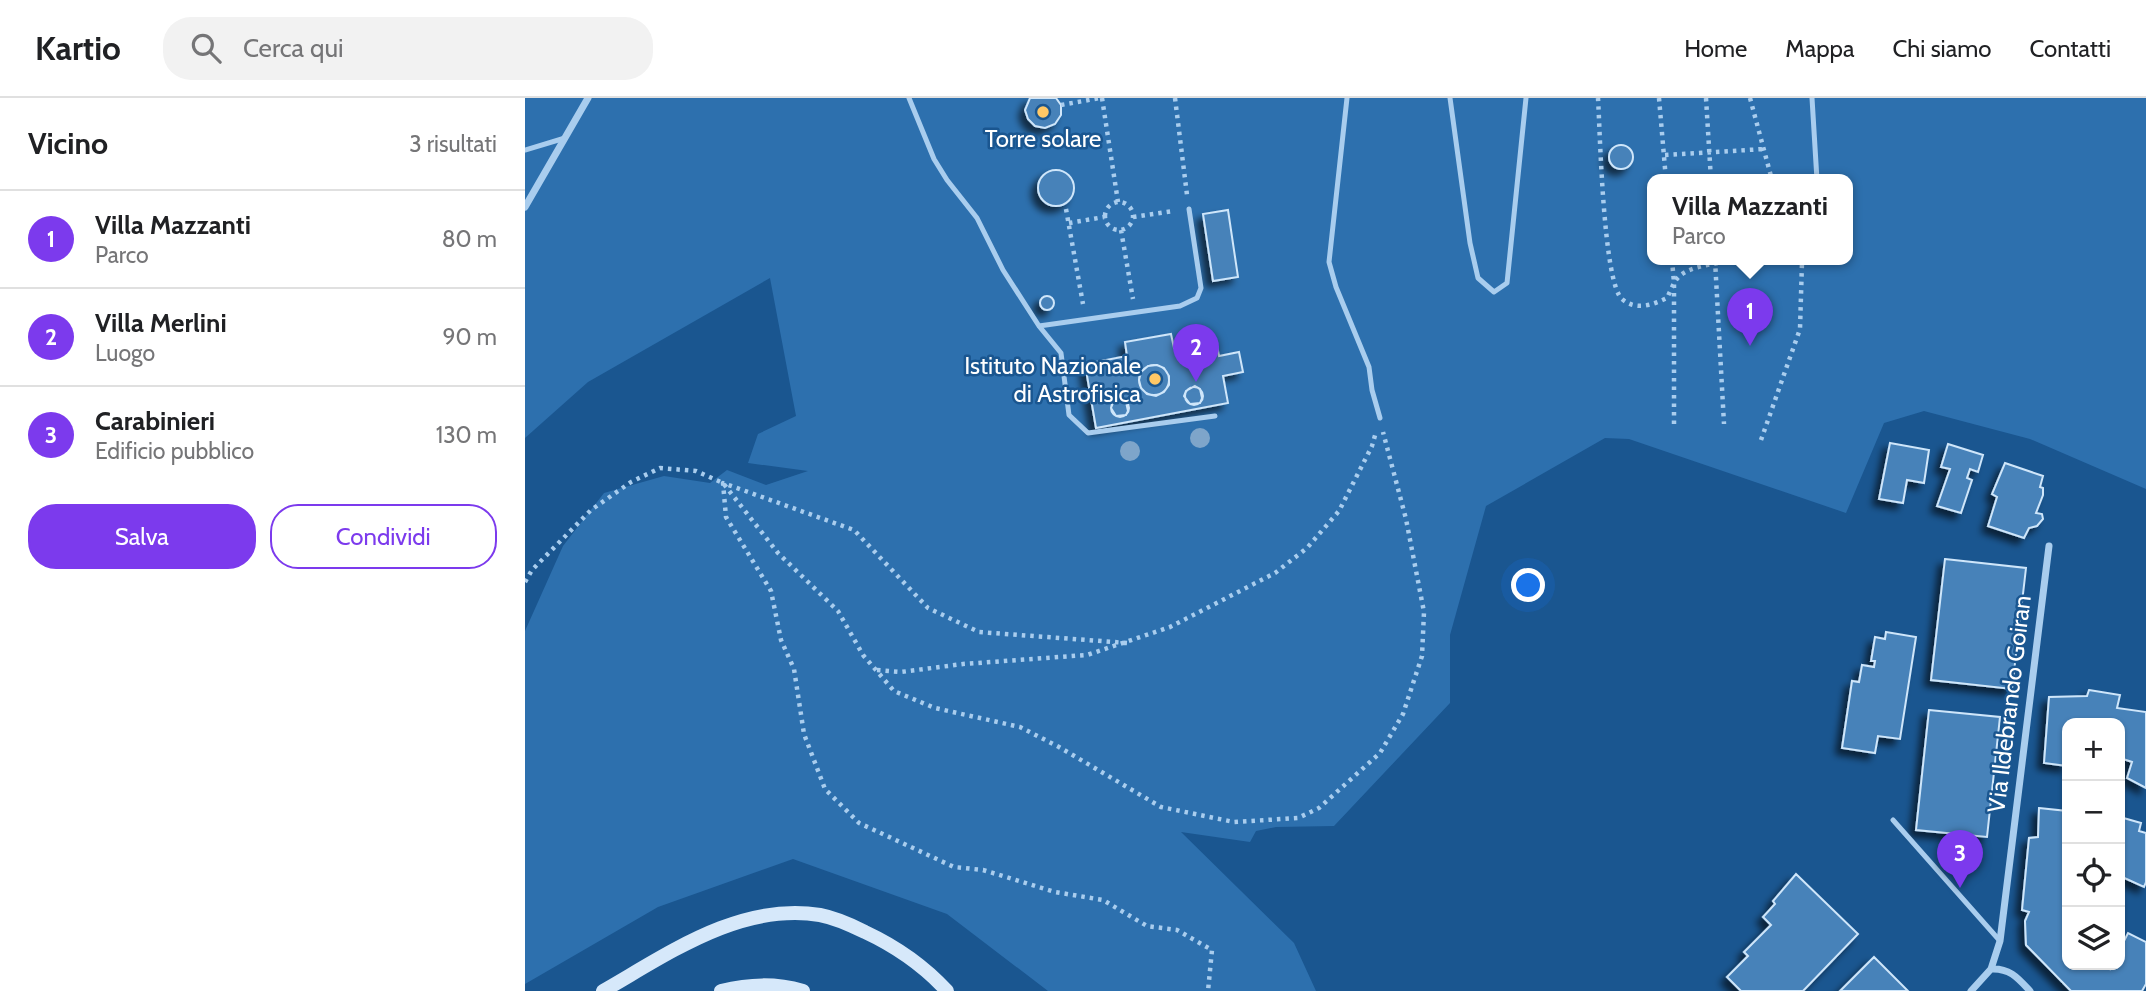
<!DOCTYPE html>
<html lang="it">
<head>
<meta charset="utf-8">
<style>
  body { margin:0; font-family:Cabin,sans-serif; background:#f2f2f2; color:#202124 }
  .controls { position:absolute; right:21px; bottom:21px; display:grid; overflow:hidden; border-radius:14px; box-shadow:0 2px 5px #0004 }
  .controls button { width:63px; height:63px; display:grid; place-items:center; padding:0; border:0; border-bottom:2px solid #e0e0e0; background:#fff; color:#202124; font:35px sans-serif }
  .you { position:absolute; left:1004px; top:488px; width:24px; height:24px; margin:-18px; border:5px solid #fff; border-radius:50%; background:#1a73e8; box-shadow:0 0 0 10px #1a73e833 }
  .badge { display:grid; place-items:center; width:46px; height:46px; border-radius:50%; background:#7c3aed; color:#fff; font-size:23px; font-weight:700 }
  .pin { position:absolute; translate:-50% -58px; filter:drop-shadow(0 2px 4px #0008) }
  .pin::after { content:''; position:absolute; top:37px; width:24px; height:21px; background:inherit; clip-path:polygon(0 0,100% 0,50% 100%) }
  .popup { position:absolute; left:1122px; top:76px; width:206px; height:91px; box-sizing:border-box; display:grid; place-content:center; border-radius:14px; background:#fff; filter:drop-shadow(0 2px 5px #0005); font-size:23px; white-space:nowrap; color:#757577 }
  .popup b { font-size:26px; color:#202124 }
  .popup::after { content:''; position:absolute; left:50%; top:100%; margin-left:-14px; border:14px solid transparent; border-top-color:#fff }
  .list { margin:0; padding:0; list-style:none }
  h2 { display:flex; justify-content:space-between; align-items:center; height:91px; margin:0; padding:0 28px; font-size:30px }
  h2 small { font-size:23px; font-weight:400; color:#757577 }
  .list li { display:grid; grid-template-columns:46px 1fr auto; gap:21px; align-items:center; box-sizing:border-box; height:98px; padding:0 28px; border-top:2px solid #e0e0e0 }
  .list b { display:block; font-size:26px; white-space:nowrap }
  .list p { margin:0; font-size:23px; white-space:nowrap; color:#757577 }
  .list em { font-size:23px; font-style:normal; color:#757577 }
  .actions { display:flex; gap:14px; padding:21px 28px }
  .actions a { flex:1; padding:16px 0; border:2px solid #7c3aed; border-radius:28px; text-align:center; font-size:24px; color:#7c3aed }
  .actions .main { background:#7c3aed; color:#fff }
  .icon { flex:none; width:38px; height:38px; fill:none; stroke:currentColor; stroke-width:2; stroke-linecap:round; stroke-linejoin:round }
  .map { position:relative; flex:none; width:1621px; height:893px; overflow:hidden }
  header { display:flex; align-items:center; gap:42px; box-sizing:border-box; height:98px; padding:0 35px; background:#fff; border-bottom:2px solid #e0e0e0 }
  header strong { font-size:33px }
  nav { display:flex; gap:38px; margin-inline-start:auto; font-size:24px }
  .search { width:490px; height:63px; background:#f2f2f2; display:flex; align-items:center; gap:18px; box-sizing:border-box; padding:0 24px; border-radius:28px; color:#757577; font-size:26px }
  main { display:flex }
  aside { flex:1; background:#fff }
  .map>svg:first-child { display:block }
  .green { fill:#2d70ae; fill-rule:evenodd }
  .building { fill:#4782b9; stroke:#cfe6fa; stroke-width:2; fill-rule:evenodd; filter:url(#shadow) }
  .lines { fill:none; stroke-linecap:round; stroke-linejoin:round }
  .path { stroke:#a9cdee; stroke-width:4.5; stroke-dasharray:3.5 5; stroke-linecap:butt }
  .lane { stroke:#a9cdee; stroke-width:5 }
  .street { stroke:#a9cdee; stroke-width:7 }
  .secondary { stroke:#d6e8fa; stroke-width:14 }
  .tree { fill:#7ea5ca }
  .poi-dot { fill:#ffc866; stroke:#1a5690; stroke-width:2.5 }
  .labels { text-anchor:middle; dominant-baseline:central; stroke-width:5; stroke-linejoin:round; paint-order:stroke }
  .poi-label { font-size:24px; fill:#fff; stroke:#1a5690 }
  .street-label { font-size:24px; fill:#fff; stroke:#1a5690 }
</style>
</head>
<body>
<header>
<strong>Kartio</strong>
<div class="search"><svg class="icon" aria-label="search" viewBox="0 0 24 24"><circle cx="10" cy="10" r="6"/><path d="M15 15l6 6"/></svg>Cerca qui</div>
<nav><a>Home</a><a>Mappa</a><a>Chi siamo</a><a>Contatti</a></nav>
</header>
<main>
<aside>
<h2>Vicino<small>3 risultati</small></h2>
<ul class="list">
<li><span class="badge">1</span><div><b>Villa Mazzanti</b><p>Parco</p></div><em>80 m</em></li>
<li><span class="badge">2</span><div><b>Villa Merlini</b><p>Luogo</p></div><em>90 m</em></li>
<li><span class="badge">3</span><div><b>Carabinieri</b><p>Edificio pubblico</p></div><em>130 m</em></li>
</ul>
<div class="actions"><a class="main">Salva</a><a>Condividi</a></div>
</aside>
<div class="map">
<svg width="1621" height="893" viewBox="0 0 1621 893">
  <defs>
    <filter id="shadow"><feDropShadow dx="-6" dy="6" stdDeviation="3.5" flood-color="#0009"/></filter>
  </defs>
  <rect width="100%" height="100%" fill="#1a5690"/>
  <!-- green -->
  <path class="green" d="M0,0H1621V391L1505,341L1399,313L1359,325L1321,415L1104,341L1080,340L961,408L925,537V605L809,728L751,729L731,733L725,744L656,734L769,845L791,893H523L422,816L268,761L133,809L0,886V533L38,448L79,395L139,378L185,385L202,372L241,387L283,373L223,365L233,336L271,318L245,180L63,284L0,340ZM1127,82H1323V162H1127Z"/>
  <!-- building -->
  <path class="building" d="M505,0H531L536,7V17L530,26L520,30L510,28L503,21L500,12Z
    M1084 59a12 12 0 1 1 24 0a12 12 0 1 1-24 0Z
    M513 90a18 18 0 1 1 36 0a18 18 0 1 1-36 0Z
    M703,112L713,179L688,183L678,116Z
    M515 205a7 7 0 1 1 14 0a7 7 0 1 1-14 0Z
    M646,236L649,250L691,242L694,258L714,254L718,274L698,278L703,305L571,330L560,266L602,258L600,244ZM632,267L639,270L644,278V287L639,294L631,298L622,296L616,290L614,282L616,274L623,268ZM670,288L675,291L677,300L675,305L665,306L659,298L661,293ZM596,301L601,304L603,313L601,317L591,318L586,310L588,305Z
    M614 282a15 15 0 1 1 30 0a15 15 0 1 1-30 0Z
    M660 298a9 9 0 1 1 18 0a9 9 0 1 1-18 0Z
    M586 310a9 9 0 1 1 18 0a9 9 0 1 1-18 0Z
    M1365,345L1404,352L1399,385L1382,382L1378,405L1354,401Z
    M1423,346L1458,357L1453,374L1445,371L1442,380L1447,382L1436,415L1412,408L1425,371L1416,369Z
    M1480,365L1518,378L1515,389L1518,390V397L1511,415L1517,416L1518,421L1512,428L1504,430L1499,440L1463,428L1472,399L1467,396Z
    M1420,461L1501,470L1487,591L1406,582Z
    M1361,534L1391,539L1375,641L1353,638L1350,655L1317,650L1327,583L1334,584L1337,567L1349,569L1350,563H1346L1350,539L1360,541Z
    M1564,592L1595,597L1592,610L1621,614V690L1602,680L1607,664L1595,660V625H1542V668L1519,665L1524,599L1562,598Z
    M1404,612L1475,619L1462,739L1391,732Z
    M1514,710L1542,713V867H1581L1585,871L1587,867H1595V851L1603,835L1621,844V886L1617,893H1546L1501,847L1500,823L1504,814L1497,812L1504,740L1513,739Z
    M1595,719L1616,725L1614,733L1621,735V784L1619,789L1595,778Z
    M1271,776L1333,836L1278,893H1216L1202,879L1223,858L1219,854L1246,827L1238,819L1250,806L1248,803Z
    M1349,859L1383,893H1315Z"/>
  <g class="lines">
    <!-- path -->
    <path class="path" d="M577,0L593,104
      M650,0L662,97
      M1073,0C1075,32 1078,184 1097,201C1111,213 1127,207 1142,200L1149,185L1147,162
      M1134,0L1141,82
      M1181,0L1186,82
      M1225,0L1247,82
      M536,7L575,0
      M1140,57L1239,51
      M580 118a14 14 0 1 1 28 0a14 14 0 1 1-28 0Z
      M541,111L558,206
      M608,119L649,113
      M544,125L579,119
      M596,132L608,201
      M1190,162L1199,326
      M1237,162H1239
      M1273,162H1285
      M1149,326V185C1159,167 1186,168 1205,162
      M1236,342L1275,231L1277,164
      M0,484L7,472L66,412L106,384L135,370L171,373L198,385L253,455L313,513L338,557L369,593L410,610L495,629L534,649L636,709L709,724L773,720L794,710L855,655L878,616L897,558L899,514L881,421L858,334
      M602,545L454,534L403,510L329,432L198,385L201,419L246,493L256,542L269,571L279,636L300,691L334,725L429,769L458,772L530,794L578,802L622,828L652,832L687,852L683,893
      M352,572L376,574L438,566L562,557L645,529L750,475L782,450L814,413L847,348L851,334"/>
    <!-- lane -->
    <path class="lane" d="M384,0L409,61L422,82L452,120L478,172L514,228L536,255L544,317L563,335L690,318
      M822,0L804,164L811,189L844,269L847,292L855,320
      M925,0L945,145L953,180L969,194L982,185L1001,0
      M1287,0L1292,82
      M0,52L40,40
      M514,228L655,208L672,200L676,190L664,111
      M1368,722L1475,843"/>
    <!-- street -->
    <path class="street" d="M0,109L63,0
      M1466,871C1485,870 1493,880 1505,893
      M1446,893L1466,871L1475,843L1524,448"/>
    <!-- secondary -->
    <path class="secondary" d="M78,893C143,856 215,804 295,817C311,820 326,827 340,834C370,848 399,868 422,893
      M196,893C225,886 250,885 278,893"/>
  </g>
  <!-- trees -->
  <g class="tree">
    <circle cx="675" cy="340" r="10"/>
    <circle cx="605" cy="353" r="10"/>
  </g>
  <!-- markers -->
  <g class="poi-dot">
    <circle cx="518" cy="14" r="7"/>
    <circle cx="630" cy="281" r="7"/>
  </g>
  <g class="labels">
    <!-- poi labels -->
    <g class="poi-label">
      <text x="518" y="40">Torre solare</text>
      <text x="616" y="267" text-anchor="end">Istituto Nazionale<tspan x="616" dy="28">di Astrofisica</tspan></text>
    </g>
    <!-- street labels -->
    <g class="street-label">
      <text transform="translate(1484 606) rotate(-83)">Via Ildebrando Goiran</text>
    </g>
  </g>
</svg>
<div class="controls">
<button>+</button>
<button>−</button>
<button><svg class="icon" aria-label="locate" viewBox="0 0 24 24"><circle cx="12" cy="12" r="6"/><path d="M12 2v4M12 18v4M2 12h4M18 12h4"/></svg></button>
<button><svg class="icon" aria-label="layers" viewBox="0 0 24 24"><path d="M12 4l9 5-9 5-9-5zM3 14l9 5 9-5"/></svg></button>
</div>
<div class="you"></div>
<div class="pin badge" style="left:1225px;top:248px">1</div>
<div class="popup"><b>Villa Mazzanti</b>Parco</div>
<div class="pin badge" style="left:671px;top:284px">2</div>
<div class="pin badge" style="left:1435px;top:790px">3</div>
</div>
</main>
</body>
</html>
